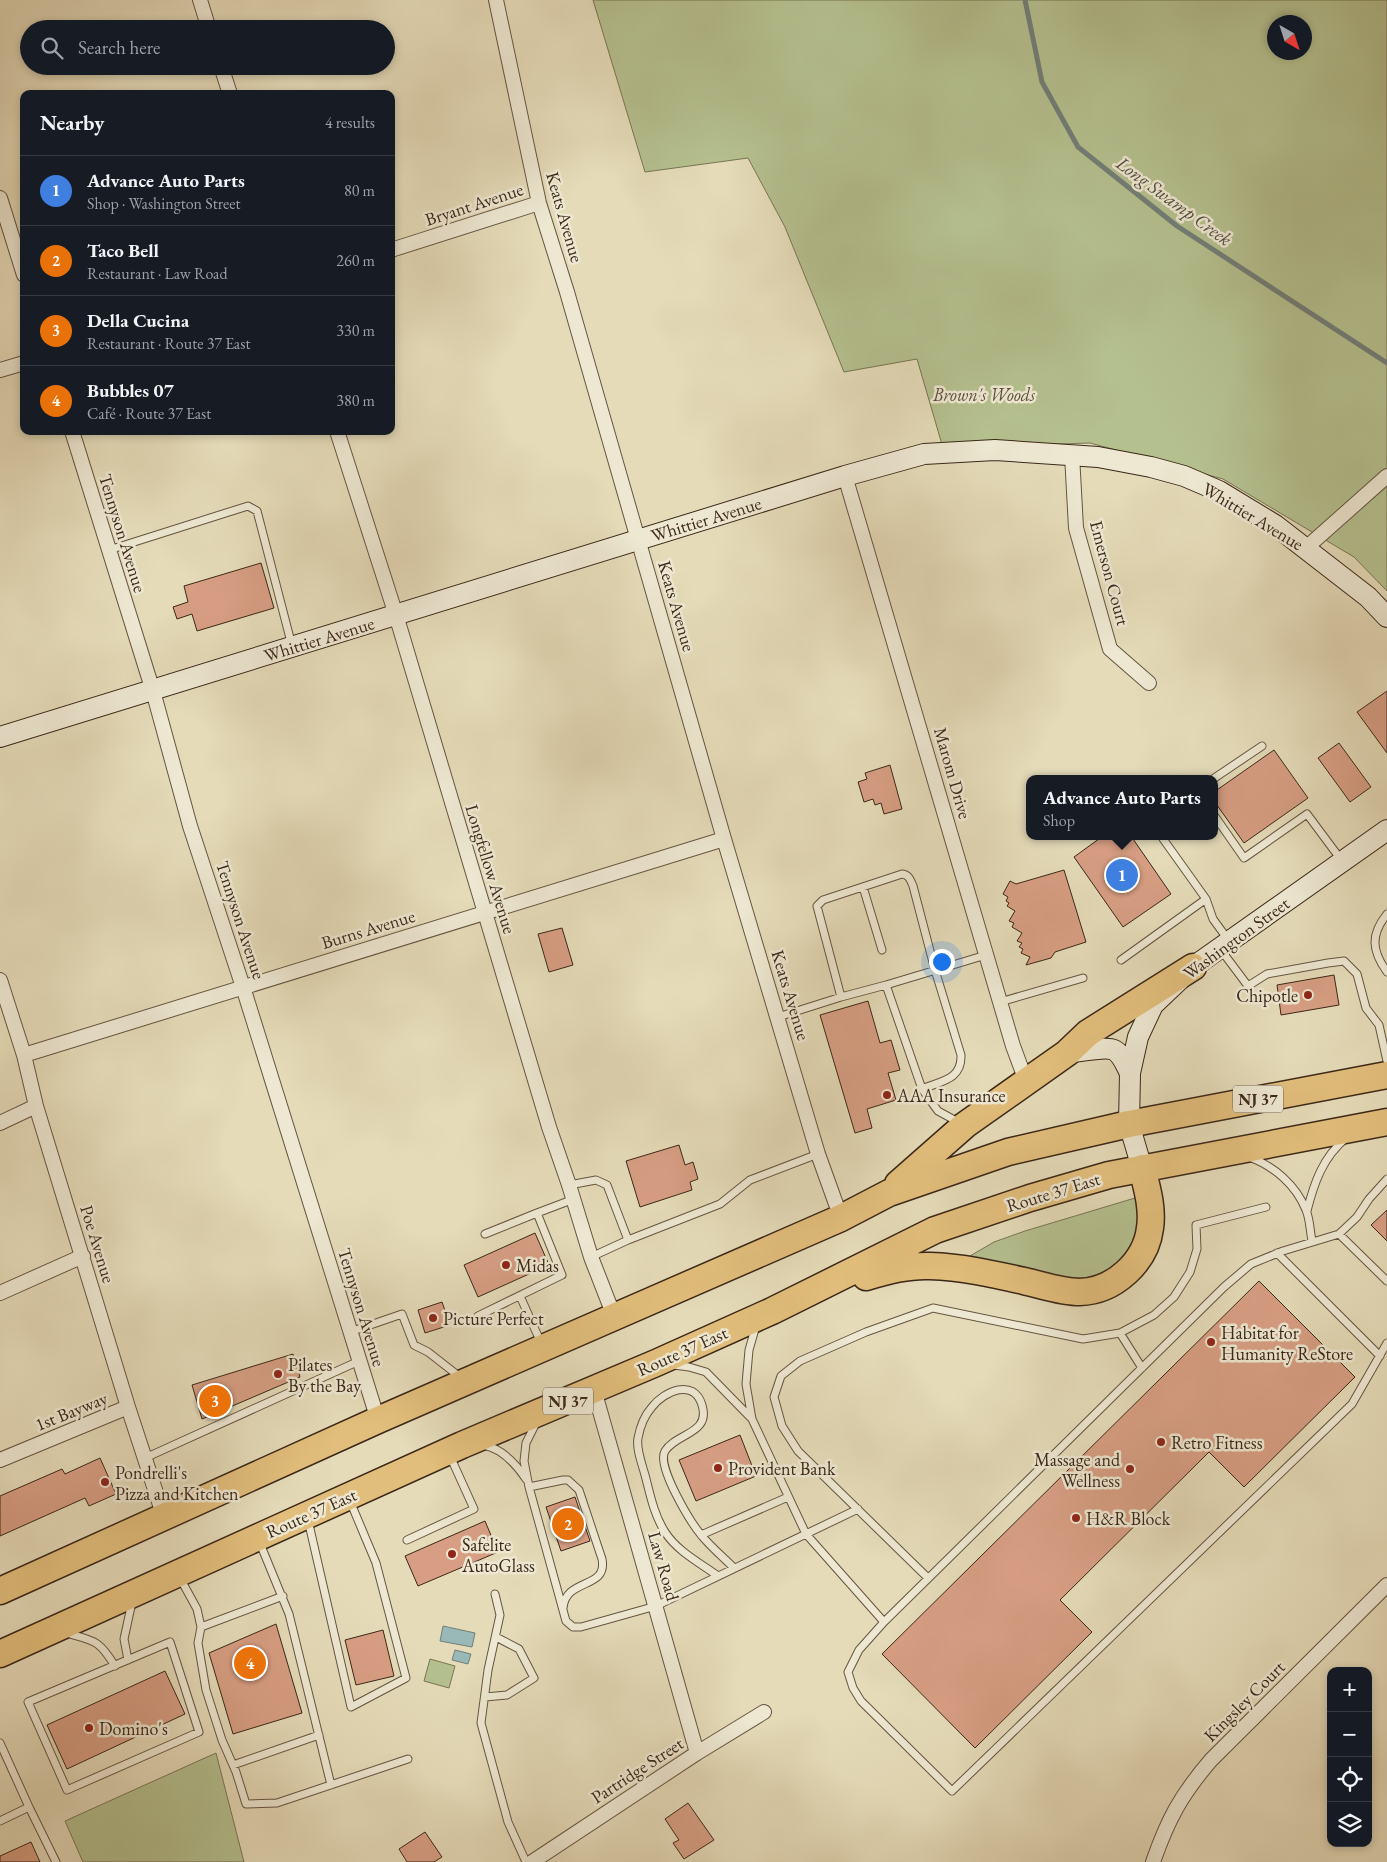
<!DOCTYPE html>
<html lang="en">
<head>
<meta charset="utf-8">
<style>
  body { margin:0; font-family:"EB Garamond",serif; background:#242831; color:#f1f3f6 }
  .controls { position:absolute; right:15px; bottom:15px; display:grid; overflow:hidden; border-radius:10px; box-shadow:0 2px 8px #0003 }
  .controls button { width:45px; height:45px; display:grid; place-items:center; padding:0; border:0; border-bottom:1px solid #363941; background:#171b24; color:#f1f3f6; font:25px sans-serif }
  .compass { position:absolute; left:1267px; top:15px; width:45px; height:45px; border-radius:50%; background:#171b24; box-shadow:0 2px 8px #0003; rotate:141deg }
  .you { position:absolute; left:941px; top:961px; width:18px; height:18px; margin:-12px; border:4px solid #fff; border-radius:50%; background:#1a73e8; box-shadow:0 0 0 8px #1a73e833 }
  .badge { display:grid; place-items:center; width:32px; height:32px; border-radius:50%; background:#db2777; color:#fff; font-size:16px; font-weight:700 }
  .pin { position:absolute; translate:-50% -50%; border:2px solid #fff; box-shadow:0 1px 5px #0006 }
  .popup { position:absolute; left:1026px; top:775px; width:192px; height:65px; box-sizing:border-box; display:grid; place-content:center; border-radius:10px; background:#171b24; filter:drop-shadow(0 1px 4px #0005); font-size:16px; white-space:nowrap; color:#9ea1a6 }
  .popup b { font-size:19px; color:#f1f3f6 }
  .popup::after { content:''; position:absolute; left:50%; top:100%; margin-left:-10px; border:10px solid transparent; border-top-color:#171b24 }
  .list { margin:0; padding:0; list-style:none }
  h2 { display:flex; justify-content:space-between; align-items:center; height:65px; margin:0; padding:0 20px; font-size:21px }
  h2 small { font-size:16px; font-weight:400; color:#9ea1a6 }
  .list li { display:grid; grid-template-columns:32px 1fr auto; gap:15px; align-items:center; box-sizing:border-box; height:70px; padding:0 20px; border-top:1px solid #363941 }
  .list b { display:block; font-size:19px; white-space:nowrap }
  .list p { margin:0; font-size:16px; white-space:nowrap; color:#9ea1a6 }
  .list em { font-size:16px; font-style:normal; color:#9ea1a6 }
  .icon { flex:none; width:28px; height:28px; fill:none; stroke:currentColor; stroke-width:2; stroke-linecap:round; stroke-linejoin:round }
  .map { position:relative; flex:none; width:1387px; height:1862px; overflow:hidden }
  .search { position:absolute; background:#171b24; box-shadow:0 2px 8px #0003; left:20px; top:20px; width:375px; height:55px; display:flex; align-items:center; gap:12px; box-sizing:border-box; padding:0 18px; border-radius:28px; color:#9ea1a6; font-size:19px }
  .panel { position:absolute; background:#171b24; box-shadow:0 2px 8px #0003; left:20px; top:90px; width:375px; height:345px; border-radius:10px }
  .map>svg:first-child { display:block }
  .green { fill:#b5c08f; stroke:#787454; fill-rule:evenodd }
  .water { fill:#99b9b8; stroke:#737f78 }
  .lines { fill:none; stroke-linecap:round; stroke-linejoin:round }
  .stream { stroke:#737f78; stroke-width:5 }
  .building { fill:#d79e83; stroke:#3b2718 }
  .lane-casing { stroke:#665440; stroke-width:9 }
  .street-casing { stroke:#665440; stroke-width:16 }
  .secondary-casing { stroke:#3b2718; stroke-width:22 }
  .highway-casing { stroke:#3b2718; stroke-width:29 }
  .lane { stroke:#eee8d2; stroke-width:7 }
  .street { stroke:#eee8d2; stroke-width:14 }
  .secondary { stroke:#eee8d2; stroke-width:20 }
  .highway { stroke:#e2be7c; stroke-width:26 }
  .poi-dot { fill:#8f2418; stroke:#eee8d2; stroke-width:2 }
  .labels { text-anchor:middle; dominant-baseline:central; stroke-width:5; stroke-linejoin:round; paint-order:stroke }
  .shield { fill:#eee8d2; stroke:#716150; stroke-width:1 }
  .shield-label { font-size:16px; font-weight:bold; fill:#3b2718 }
  .street-label { font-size:18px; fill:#3b2718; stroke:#eee8d2 }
  .park-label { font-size:18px; font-style:italic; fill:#5a4d36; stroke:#eee8d2 }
  .poi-label { font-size:18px; fill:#3b2718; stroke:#eee8d2; text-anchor:start }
  .water-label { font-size:19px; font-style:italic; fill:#524c40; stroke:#eee8d2 }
</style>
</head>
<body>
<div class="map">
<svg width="1387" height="1862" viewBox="0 0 1387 1862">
  <rect width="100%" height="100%" fill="#e5dbb9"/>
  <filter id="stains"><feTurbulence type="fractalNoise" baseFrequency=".004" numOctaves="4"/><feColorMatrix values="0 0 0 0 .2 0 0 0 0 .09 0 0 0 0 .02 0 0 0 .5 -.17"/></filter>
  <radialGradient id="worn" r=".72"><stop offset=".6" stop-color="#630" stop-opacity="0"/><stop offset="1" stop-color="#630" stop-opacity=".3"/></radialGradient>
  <!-- green -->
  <path class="green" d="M593,0H1387V591L1354,557L1223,479L1090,443L943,448L917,359L844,372L785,227L748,158L645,172ZM1274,22H1304V52H1274Z
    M1135,1198L1137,1200C1137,1210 1139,1221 1136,1231C1130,1258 1103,1280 1074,1278C1058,1277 1041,1272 1025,1270C1007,1266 985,1266 970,1256L994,1242L1025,1231Z
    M430,1659L455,1666L449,1688L424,1681Z
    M216,1753L244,1862H83L65,1821Z"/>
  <!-- water -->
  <path class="water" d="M443,1626L475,1633L472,1647L440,1641Z
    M455,1650L471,1654L468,1664L452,1660Z"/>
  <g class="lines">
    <!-- stream -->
    <path class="stream" d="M1025,0L1042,82L1078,147L1177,226L1387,363"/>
  </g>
  <!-- building -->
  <path class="building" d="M261,563L274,608L197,631L192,614L177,619L173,607L188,602L184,586Z
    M1387,691V753L1357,712Z
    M1339,743L1371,787L1350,802L1318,758Z
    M1274,750L1308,798L1244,843L1214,801V792Z
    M890,765L902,809L884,814L881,803L875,805L873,799L864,802L858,782L867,779L865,773Z
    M1103,836H1131L1171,894L1123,927L1074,857Z
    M1064,870L1086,942L1055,952L1051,958L1026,965L1030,957L1021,953L1023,949L1019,947L1022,943L1017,941L1022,933L1012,927L1014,923L1009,921L1015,911L1007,906L1009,903L1006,901L1008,897L1003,894L1010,881L1016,884Z
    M562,928L573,965L549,972L538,934Z
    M1334,975L1339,1005L1281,1015L1277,985Z
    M868,1001L880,1043L891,1040L900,1070L888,1073L896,1100L867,1109L872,1128L855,1133L820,1015Z
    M679,1145L685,1165L693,1162L698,1179L690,1182L692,1190L640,1207L626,1161Z
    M1387,1210V1241L1371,1225Z
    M535,1233L549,1265L478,1297L464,1265Z
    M1259,1281L1355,1377L1244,1487L1209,1452L1060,1600L1092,1632L975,1748L882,1654Z
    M442,1302L450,1325L425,1333L418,1310Z
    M293,1354L300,1377L202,1419L192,1385Z
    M740,1435L756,1476L696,1501L679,1460Z
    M100,1458L116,1494L89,1506L85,1498L0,1536V1496L62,1469L65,1474Z
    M575,1497L590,1541L561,1551L546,1507Z
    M485,1521L498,1552L418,1586L405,1556Z
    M276,1624L302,1713L233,1734L209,1653Z
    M383,1630L394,1676L356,1685L345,1640Z
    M165,1671L185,1714L67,1769L47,1725Z
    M688,1803L714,1840L684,1859L673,1843L679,1840L665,1819Z
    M425,1832L442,1857L434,1862H407L399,1849Z
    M31,1842L40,1862H0V1856Z"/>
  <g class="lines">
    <!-- lane casing -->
    <g class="lane-casing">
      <path id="lane" d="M109,550L248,506L257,511L292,646
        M1213,779L1262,746
        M1214,815L1244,858L1307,814L1342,861
        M1161,836L1206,899L1213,919L1229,941
        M863,887L882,950
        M1387,914C1370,935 1372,951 1387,972
        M1221,950L1248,986L1267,974L1328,963L1344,961L1357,974L1366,1008L1379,1025L1387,1061
        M1121,960L1206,899
        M841,997L817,906L823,900L902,874C909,875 910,879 913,886L935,970L961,1055C962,1080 941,1081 922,1089L886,985L986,955
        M1000,1002L1083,978
        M778,1017L841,997L886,985
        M922,1089L938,1111L960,1123
        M1249,1157C1274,1166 1296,1185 1306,1210C1310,1219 1310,1231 1312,1241
        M1387,1179L1369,1199L1357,1217L1339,1234L1283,1251L1251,1264L1224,1287L884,1622L859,1650L848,1672L853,1688L861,1701L952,1791L1352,1404L1387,1343
        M569,1185L596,1180L607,1185L628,1240
        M1307,1211C1314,1183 1323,1157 1346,1138
        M537,1213L574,1199
        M1339,1234L1387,1281
        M1277,1253L1380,1356
        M591,1257L628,1240L720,1204L750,1180L818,1154
        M520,1296L542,1345
        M478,1316L562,1275L537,1213L485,1234
        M758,1326L755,1329L749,1350L746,1384L752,1419L806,1534L884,1622
        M350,1332L402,1314L414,1345L428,1352L460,1377
        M1120,1333L1142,1368
        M674,1365L689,1367L706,1372L752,1419
        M536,1423L526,1443L524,1461L529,1487L566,1621L573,1627H581L656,1606L858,1509
        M483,1445C501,1448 516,1464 526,1479
        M145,1458L359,1361
        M529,1487L563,1480H568L579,1490L602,1559C608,1590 566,1577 563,1608
        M308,1520L351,1707L406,1678L376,1563L350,1501
        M701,1535L788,1497
        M407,1540L474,1509L450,1456
        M259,1541L289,1614L331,1785
        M718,1576C700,1563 677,1551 665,1532C654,1515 650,1494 645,1475C642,1464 636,1449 638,1438C640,1427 644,1416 652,1407C664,1391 694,1378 702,1405C711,1434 676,1433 665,1451C656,1466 691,1523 702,1536C711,1547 723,1557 734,1568
        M180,1578L197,1609L201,1627L198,1643L206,1690L222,1740L236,1772L246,1804L277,1803L408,1759
        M928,1578L798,1451L782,1426L774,1397L781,1376L800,1361L866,1332L933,1308L1083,1339L1120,1333L1154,1315L1174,1297L1190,1272L1197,1249L1196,1225L1266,1207
        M495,1594L500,1615L488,1670L481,1723L508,1822L526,1862
        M201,1627L283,1596
        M66,1633C95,1641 99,1640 115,1666
        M170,1642L199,1732L67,1790L28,1702Z
        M128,1660L124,1639L132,1602
        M485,1697L507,1695L534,1678L519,1649L496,1637
        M0,1743L29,1807L0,1821
        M233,1765L319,1735
        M29,1807L56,1862"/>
    </g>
    <!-- street casing -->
    <g class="street-casing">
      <path id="street" d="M200,0L209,29
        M496,0L539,203L567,292L724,839L818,1154L841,1218
        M221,66L230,94
        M0,198L24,275
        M391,250L539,203
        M0,370L24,363
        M72,431L153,691L190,826L243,987L378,1420
        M337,431L396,615L549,1127L569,1185L591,1257L614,1316
        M1072,455L1076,528L1110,649L1149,683
        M845,476L1013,1046L1026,1081
        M1306,548L1387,476
        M0,980L24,1055L36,1106L128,1407L164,1517
        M24,1055L724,839
        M0,1123L36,1106
        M0,1293L83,1256
        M594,1390L697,1753
        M0,1460L128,1407
        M532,1862L697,1753L764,1712
        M1153,1862C1168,1819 1181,1795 1211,1760L1387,1585"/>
    </g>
    <!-- secondary casing -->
    <g class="secondary-casing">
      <path id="secondary" d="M0,737L845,476L924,454L995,450L1098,457L1151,467L1184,476L1219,491L1275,525L1368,597L1387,617
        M1067,1053C1078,1052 1106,1046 1114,1050C1122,1054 1126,1066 1130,1073
        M1142,1168L1129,1124L1130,1073L1138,1037L1153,1005L1193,967L1387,830"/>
    </g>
    <!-- highway casing -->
    <g class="highway-casing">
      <path id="highway" d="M898,1184L965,1125L1067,1053L1088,1033L1193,967
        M866,1277C887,1271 908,1265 930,1266C962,1267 993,1274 1024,1281C1042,1285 1061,1292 1080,1292C1114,1291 1146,1262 1150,1228C1153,1208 1147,1188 1142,1168
        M0,1591L378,1420L841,1218L889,1193L1008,1152L1129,1124L1387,1075
        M0,1654L462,1445L656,1363L772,1311L935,1230L1030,1198L1109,1175L1387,1122"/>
    </g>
    <!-- lane -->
    <use href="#lane" class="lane"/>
    <!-- street -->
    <use href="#street" class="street"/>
    <!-- secondary -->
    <use href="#secondary" class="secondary"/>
    <!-- highway -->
    <use href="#highway" class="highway"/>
  </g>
  <!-- markers -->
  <g class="poi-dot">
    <circle cx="1308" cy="995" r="5"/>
    <circle cx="887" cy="1095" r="5"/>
    <circle cx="506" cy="1265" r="5"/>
    <circle cx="433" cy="1318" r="5"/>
    <circle cx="1211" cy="1342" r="5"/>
    <circle cx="278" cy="1374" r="5"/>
    <circle cx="1161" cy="1442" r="5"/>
    <circle cx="718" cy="1468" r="5"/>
    <circle cx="1130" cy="1469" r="5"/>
    <circle cx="105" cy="1482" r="5"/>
    <circle cx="1076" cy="1518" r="5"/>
    <circle cx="452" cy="1554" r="5"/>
    <circle cx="89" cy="1728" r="5"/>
  </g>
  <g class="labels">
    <!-- shield labels -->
    <g class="shield">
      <rect x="1233" y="1085.5" width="50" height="27" rx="4"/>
      <rect x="543" y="1387.5" width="50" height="27" rx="4"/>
    </g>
    <g class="shield-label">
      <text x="1258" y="1099">NJ 37</text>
      <text x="568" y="1401">NJ 37</text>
    </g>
    <!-- street labels -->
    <g class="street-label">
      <text transform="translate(474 204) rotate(-18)">Bryant Avenue</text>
      <text transform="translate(565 217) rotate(74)">Keats Avenue</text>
      <text transform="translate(1253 516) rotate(31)">Whittier Avenue</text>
      <text transform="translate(706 519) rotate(-17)">Whittier Avenue</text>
      <text transform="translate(123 533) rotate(73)">Tennyson Avenue</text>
      <text transform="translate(1110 573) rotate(75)">Emerson Court</text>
      <text transform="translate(677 606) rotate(74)">Keats Avenue</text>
      <text transform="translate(319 639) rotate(-17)">Whittier Avenue</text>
      <text transform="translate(953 773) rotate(74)">Marom Drive</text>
      <text transform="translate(491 869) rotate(73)">Longfellow Avenue</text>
      <text transform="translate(241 920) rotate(72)">Tennyson Avenue</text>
      <text transform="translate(368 929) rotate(-17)">Burns Avenue</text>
      <text transform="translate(1236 938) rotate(-36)">Washington Street</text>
      <text transform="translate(791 995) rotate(73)">Keats Avenue</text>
      <text transform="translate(1053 1192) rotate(-17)">Route 37 East</text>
      <text transform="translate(98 1244) rotate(73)">Poe Avenue</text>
      <text transform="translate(362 1307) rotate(73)">Tennyson Avenue</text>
      <text transform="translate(682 1351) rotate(-24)">Route 37 East</text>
      <text transform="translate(71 1411) rotate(-22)">1st Bayway</text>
      <text transform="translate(311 1513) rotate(-24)">Route 37 East</text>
      <text transform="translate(664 1566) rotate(74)">Law Road</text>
      <text transform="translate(1244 1701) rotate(-45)">Kingsley Court</text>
      <text transform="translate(637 1770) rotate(-33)">Partridge Street</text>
    </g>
    <!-- park labels -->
    <g class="park-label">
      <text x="984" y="394">Brown's Woods</text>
    </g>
    <!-- poi labels -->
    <g class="poi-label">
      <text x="1298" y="995" text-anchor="end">Chipotle</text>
      <text x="897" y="1095">AAA Insurance</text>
      <text x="516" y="1265">Midas</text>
      <text x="443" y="1318">Picture Perfect</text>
      <text x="1221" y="1332">Habitat for<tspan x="1221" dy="21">Humanity ReStore</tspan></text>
      <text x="288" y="1364">Pilates<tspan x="288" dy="21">By the Bay</tspan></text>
      <text x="1171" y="1442">Retro Fitness</text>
      <text x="1120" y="1459" text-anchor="end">Massage and<tspan x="1120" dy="21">Wellness</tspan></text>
      <text x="728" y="1468">Provident Bank</text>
      <text x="115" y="1472">Pondrelli's<tspan x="115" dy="21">Pizza and Kitchen</tspan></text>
      <text x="1086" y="1518">H&amp;R Block</text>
      <text x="462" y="1544">Safelite<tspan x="462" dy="21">AutoGlass</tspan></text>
      <text x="99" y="1728">Domino's</text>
    </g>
    <!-- water labels -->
    <g class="water-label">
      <text transform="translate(1174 201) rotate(36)">Long Swamp Creek</text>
    </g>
  </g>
  <rect width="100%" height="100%" filter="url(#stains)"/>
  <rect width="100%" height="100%" fill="url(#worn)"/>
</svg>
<div class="controls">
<button>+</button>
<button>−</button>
<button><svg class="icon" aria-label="locate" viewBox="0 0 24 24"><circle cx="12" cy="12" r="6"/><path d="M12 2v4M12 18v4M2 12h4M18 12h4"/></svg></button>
<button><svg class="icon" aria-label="layers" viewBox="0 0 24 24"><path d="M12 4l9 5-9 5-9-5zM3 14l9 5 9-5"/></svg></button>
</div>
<svg class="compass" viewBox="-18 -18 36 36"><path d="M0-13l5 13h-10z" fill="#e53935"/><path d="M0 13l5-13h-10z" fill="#9ea1a6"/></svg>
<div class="you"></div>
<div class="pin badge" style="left:1122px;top:875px;background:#3f7fe0">1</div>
<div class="popup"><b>Advance Auto Parts</b>Shop</div>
<div class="pin badge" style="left:568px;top:1524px;background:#e8710a">2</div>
<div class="pin badge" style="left:215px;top:1401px;background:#e8710a">3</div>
<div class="pin badge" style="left:250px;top:1663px;background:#e8710a">4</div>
<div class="search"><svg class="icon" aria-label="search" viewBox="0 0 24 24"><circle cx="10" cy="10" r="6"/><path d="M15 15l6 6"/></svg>Search here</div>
<section class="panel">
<h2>Nearby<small>4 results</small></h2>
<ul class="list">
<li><span class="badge" style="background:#3f7fe0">1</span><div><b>Advance Auto Parts</b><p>Shop · Washington Street</p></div><em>80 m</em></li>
<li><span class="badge" style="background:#e8710a">2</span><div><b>Taco Bell</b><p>Restaurant · Law Road</p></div><em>260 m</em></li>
<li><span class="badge" style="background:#e8710a">3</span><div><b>Della Cucina</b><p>Restaurant · Route 37 East</p></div><em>330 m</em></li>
<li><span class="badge" style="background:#e8710a">4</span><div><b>Bubbles 07</b><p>Café · Route 37 East</p></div><em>380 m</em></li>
</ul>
</section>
</div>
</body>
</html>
